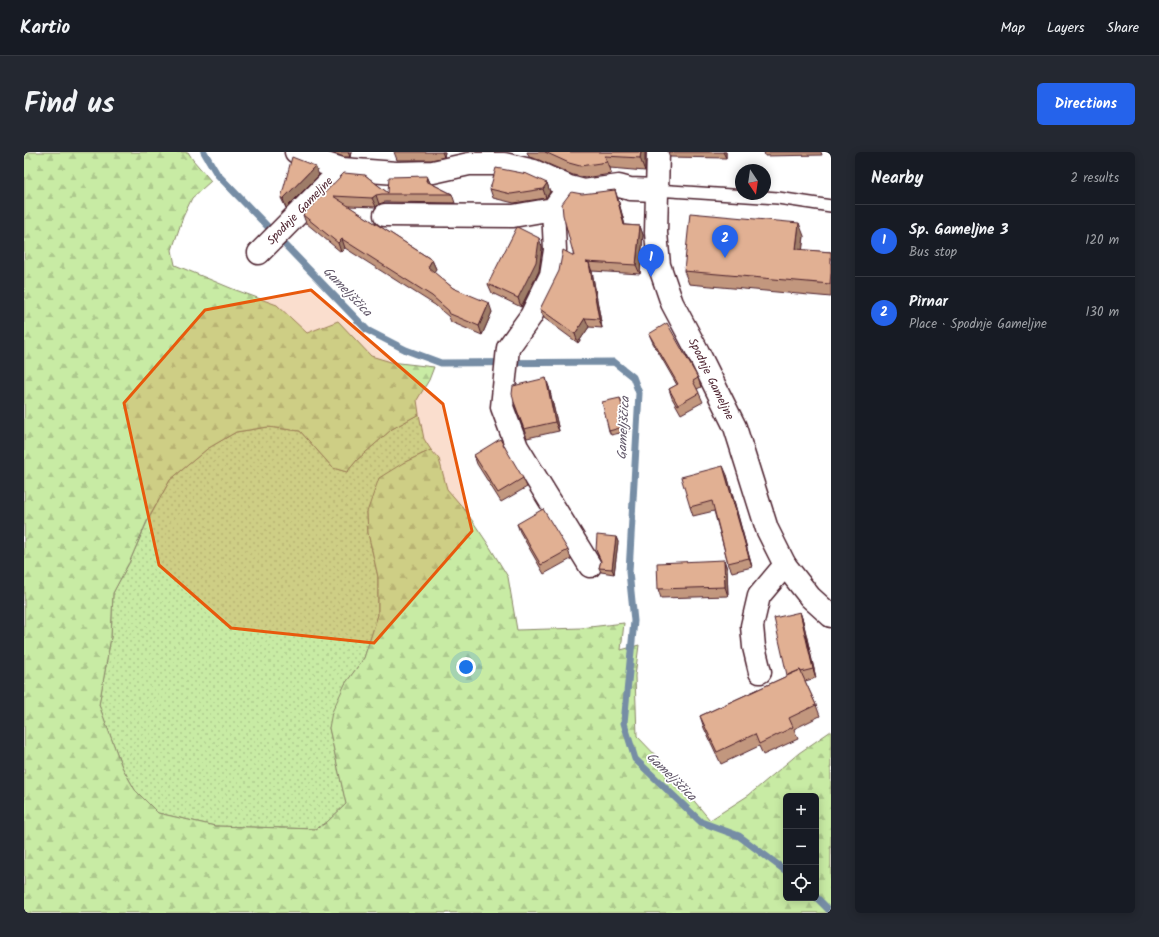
<!DOCTYPE html>
<html lang="en">
<head>
<meta charset="utf-8">
<style>
  body { margin:0; font-family:Kalam,sans-serif; background:#242831; color:#f1f3f6 }
  .controls { position:absolute; right:12px; bottom:12px; display:grid; overflow:hidden; border-radius:6px; box-shadow:0 2px 10px #0003 }
  .controls button { width:36px; height:36px; display:grid; place-items:center; padding:0; border:0; border-bottom:1px solid #363941; background:#171b24; color:#f1f3f6; font:20px sans-serif }
  .compass { position:absolute; left:711px; top:12px; width:36px; height:36px; border-radius:50%; background:#171b24; box-shadow:0 2px 10px #0003; rotate:167deg }
  .you { position:absolute; left:442px; top:515px; width:14px; height:14px; margin:-10px; border:3px solid #fff; border-radius:50%; background:#1a73e8; box-shadow:0 0 0 6px #1a73e833 }
  .badge { display:grid; place-items:center; width:26px; height:26px; border-radius:50%; background:#2563eb; color:#fff; font-size:13px; font-weight:700 }
  .pin { position:absolute; translate:-50% -33px; filter:drop-shadow(0 1px 2px #0008) }
  .pin::after { content:''; position:absolute; top:21px; width:14px; height:12px; background:inherit; clip-path:polygon(0 0,100% 0,50% 100%) }
  .list { margin:0; padding:0; list-style:none }
  h2 { display:flex; justify-content:space-between; align-items:center; height:52px; margin:0; padding:0 16px; font-size:17px }
  h2 small { font-size:13px; font-weight:400; color:#9ea1a6 }
  .list li { display:grid; grid-template-columns:26px 1fr auto; gap:12px; align-items:center; box-sizing:border-box; height:72px; padding:0 16px; border-top:1px solid #363941 }
  .list b { display:block; font-size:15px; white-space:nowrap }
  .list p { margin:0; font-size:13px; white-space:nowrap; color:#9ea1a6 }
  .list em { font-size:13px; font-style:normal; color:#9ea1a6 }
  .icon { flex:none; width:22px; height:22px; fill:none; stroke:currentColor; stroke-width:2; stroke-linecap:round; stroke-linejoin:round }
  .map { position:relative; flex:none; width:807px; height:761px; overflow:hidden; border-radius:6px }
  header { display:flex; align-items:center; gap:24px; box-sizing:border-box; height:56px; padding:0 20px; background:#171b24; border-bottom:1px solid #363941 }
  header strong { font-size:19px }
  nav { display:flex; gap:22px; margin-inline-start:auto; font-size:14px }
  .intro { display:flex; align-items:center; justify-content:space-between; box-sizing:border-box; height:96px; padding:0 24px }
  h1 { margin:0; font-size:28px }
  .button { padding:10px 18px; border-radius:6px; background:#2563eb; color:#fff; font-size:14px; font-weight:700 }
  main { display:flex; gap:24px; padding:0 24px }
  aside { flex:1; background:#171b24; border-radius:6px; box-shadow:0 2px 10px #0003 }
  .map>svg:first-child { display:block }
  .grass { fill:url(#grass-dots); stroke:#898568 }
  .forest { fill:url(#forest-firs); stroke:#898568; fill-rule:evenodd }
  .lines { fill:none; stroke-linecap:round; stroke-linejoin:round }
  .stream { stroke:#768da5; stroke-width:7 }
  .lane-casing { stroke:#4a1f2b; stroke-width:14 }
  .street-casing { stroke:#4a1f2b; stroke-width:25 }
  .secondary-casing { stroke:#4a1f2b; stroke-width:25 }
  .lane { stroke:#fff; stroke-width:11 }
  .street { stroke:#fff; stroke-width:22 }
  .secondary { stroke:#fff; stroke-width:22 }
  .wall { fill:#c2977e; stroke:#4a1f2b }
  .shaded-wall { fill:#9e7b67; stroke:#4a1f2b }
  .building { fill:#e1b093; stroke:#4a1f2b }
  .marked { fill:#e8590c; fill-opacity:0.2; stroke:#e8590c; stroke-width:3; stroke-linejoin:round }
  .labels { text-anchor:middle; dominant-baseline:central; stroke-width:3.5; stroke-linejoin:round; paint-order:stroke }
  .street-label { font-size:12px; fill:#4a1f2b; stroke:#fff }
  .water-label { font-size:13px; font-style:italic; fill:#605668; stroke:#fff }
</style>
</head>
<body>
<header>
<strong>Kartio</strong>
<nav><a>Map</a><a>Layers</a><a>Share</a></nav>
</header>
<div class="intro"><h1>Find us</h1><a class="button">Directions</a></div>
<main>
<div class="map">
<svg width="807" height="761" viewBox="0 0 807 761">
  <defs>
    <pattern id="grass-dots" width="8" height="8" patternUnits="userSpaceOnUse"><rect width="8" height="8" fill="#c8eba4"/><path d="M2 2h.1M6 6h.1" fill="none" stroke="#adc98d" stroke-width="1.8" stroke-linecap="round"/></pattern>
    <pattern id="forest-firs" width="22" height="20" patternUnits="userSpaceOnUse"><rect width="22" height="20" fill="#c8eba4"/><path d="M5 1l3.5 6h-7zM16 11l3.5 6h-7z" fill="#adc98d"/></pattern>
  </defs>
  <rect width="100%" height="100%" fill="#fff"/>
  <filter id="ink" filterUnits="userSpaceOnUse"><feTurbulence type="fractalNoise" baseFrequency=".025" numOctaves="2"/><feDisplacementMap in="SourceGraphic" scale="8" xChannelSelector="R" yChannelSelector="G"/><feConvolveMatrix kernelMatrix="1 2 1 2 8 2 1 2 1" color-interpolation-filters="sRGB"/></filter>
  <g filter="url(#ink)">
    <!-- grass -->
    <path class="grass" d="M395,262L400,287L407,298L379,311L343,360L344,381L354,425V463L340,506L321,532L305,576L322,652L302,671L292,677L191,674L134,661L111,638L98,615L75,553L87,485L89,441L105,411L123,370L146,328L183,297L212,280L244,275L276,279L309,316L323,320L333,308L368,277Z"/>
    <!-- forest -->
    <path class="forest" d="M0,0H164L169,8L187,29L168,46L159,65L148,98L151,113L209,137L253,153L283,181L314,169L347,204L367,210L410,215L405,228L393,248L395,262L368,277L333,308L323,320L309,316L276,279L244,275L212,280L183,297L146,328L123,369L105,411L89,441L87,485L75,553L98,615L111,638L134,661L191,674L292,677L302,671L322,652L305,576L308,560L321,532L340,506L354,463V425L344,381L343,360L355,326L379,311L407,298L415,307L423,337L441,358L464,392L484,425L493,478L557,476L600,471L597,498L615,493L611,524L613,584L636,608L686,668L725,643L775,601L807,579V761H0ZM762,644H792V746H762Z"/>
    <g class="lines">
      <!-- stream -->
      <path class="stream" d="M180,0L193,22L343,178L382,198L417,211L590,210L609,225L615,241L605,420L610,469L600,571L611,607L677,670L715,684L762,719
        M792,745L807,760"/>
      <!-- lane casing -->
      <g class="lane-casing">
        <path id="lane" d="M632,38L754,46L807,54"/>
      </g>
      <!-- street casing -->
      <g class="street-casing">
        <path id="street" d="M272,0L283,6L318,17L372,21L409,20L445,12H480L510,19L545,35L560,39L595,34L606,37L632,38
          M545,35L529,57L531,98L527,123L507,164L484,196L478,255L493,295L566,414
          M361,63L489,64L529,57
          M235,101L318,17
          M736,520L730,495L728,474L735,444L761,413"/>
      </g>
      <!-- secondary casing -->
      <g class="secondary-casing">
        <path id="secondary" d="M634,0L632,81L635,113L648,151L674,200L711,275L743,377L761,413L786,445L807,464"/>
      </g>
      <!-- lane -->
      <use href="#lane" class="lane"/>
      <!-- street -->
      <use href="#street" class="street"/>
      <!-- secondary -->
      <use href="#secondary" class="secondary"/>
    </g>
    <!-- wall -->
    <path class="wall" d="M306,0H327L326,5H320Z
      M370,0H421L420,5L407,8H373Z
      M503,0H621V19L586,16L587,22L561,26L549,23L515,8L505,5Z
      M644,0H702V6L646,5Z
      M740,0H797L798,3L741,4Z
      M295,23L262,56L257,46Z
      M341,23L364,41L403,24L406,31L428,42L431,51L361,50L355,52L352,55L324,54L408,108L412,117L409,120L429,136L468,160L458,183L427,170L425,165L411,153L321,96L317,100L282,71L279,63Z
      M523,31L526,40L522,46L490,51L469,46L466,37Z
      M594,47L601,73L616,74L619,83L616,122L568,119L578,176L565,175L554,191L520,166L516,157L550,104Z
      M780,84L778,98L807,100V145L665,132L660,119Z
      M518,95L515,119L497,155L468,141L464,132Z
      M625,182L674,226L677,235L673,237L679,250L657,262L648,246L645,237L653,233L629,191Z
      M525,235L535,279L503,286L490,250Z
      M597,250L605,279L587,283L585,279Z
      M450,303L499,326L503,335L477,350L453,312Z
      M703,323L728,415L708,420L704,411L690,359L669,364L666,355Z
      M493,372L544,398L547,407L520,422L496,380Z
      M592,385L594,390L590,422L577,420L575,416L577,409L572,398Z
      M700,408L703,417L704,444L637,446L634,437Z
      M776,460L779,469L792,526L781,529L792,553L796,564L770,577L774,587L739,603L735,594L697,612L680,576L676,564L763,524Z"/>
    <!-- shaded-wall -->
    <path class="shaded-wall" d="M324,0H327L326,5Z
      M418,0H421L420,5Z
      M617,0H621V19L616,6Z
      M699,0H702V6Z
      M581,4L586,16L587,22Z
      M291,14L295,23L262,56L259,47Z
      M403,24L407,33L402,29Z
      M523,31L526,40L522,46L519,37Z
      M591,38L594,47L603,82L600,73Z
      M352,43L355,52L352,55L348,46Z
      M775,71L780,84L777,110L772,97Z
      M616,74L619,83L616,122L612,113Z
      M515,86L518,95V97L515,119L497,155L494,146Z
      M318,87L321,96L317,100L314,91Z
      M408,108L412,117L407,124L404,115Z
      M565,111L568,120L578,176L575,167Z
      M465,151L468,160L458,183L455,174Z
      M561,166L565,175L554,191L551,182Z
      M522,226L525,235L535,279L531,270Z
      M596,246L597,250L605,279L603,274Z
      M699,314L703,323L728,415L725,406Z
      M592,385L594,390L590,422L588,417Z
      M700,408L703,417L704,444L701,435Z
      M776,460L779,469L792,526L789,517Z"/>
    <!-- building -->
    <path class="building" d="M521,0H617L616,6L581,4L583,10L556,14L545,11Z
      M268,5L291,14L259,47L257,46Z
      M472,16L503,22L523,31L519,37L487,42L466,37Z
      M320,21L341,23L364,41L365,25L403,24L402,29L428,42H358L352,43L348,46L309,44L408,108L404,115L429,136L465,151L455,174L424,161L425,159L408,144L318,87L314,91L279,63Z
      M591,38L600,73L616,74L612,113L562,110L565,111L575,167L561,166L551,182L516,157L535,119L539,98L550,104L539,63L538,52L547,40L558,42Z
      M666,61L775,71L772,97L807,100V120L806,132L660,119Z
      M493,75L515,86V88L512,110L494,146L464,132Z
      M643,171L674,226L669,229L675,241L654,253L645,237L654,232L625,182Z
      M522,226L531,270L500,277L490,250L488,242L489,234Z
      M596,246L603,274L585,279L578,250Z
      M476,287L499,326L474,341L450,303Z
      M699,314L725,406L704,411L688,349L666,355L657,325Z
      M519,357L544,398L517,413L493,372Z
      M573,383L592,385L588,417L575,416L577,409L572,398Z
      M700,408L701,435L634,437L633,411Z
      M776,460L789,517L777,520L776,518L763,523L750,466Z
      M776,518L792,553L765,566L769,575L735,592L731,582L693,600L676,564Z"/>
  </g>
  <!-- marked area -->
  <path class="marked" d="M287,138L419,252L448,379L350,491L207,476L135,413L100,251L181,158Z"/>
  <g class="labels">
    <!-- street labels -->
    <g class="street-label">
      <text transform="translate(276 59) rotate(-46)">Spodnje Gameljne</text>
      <text transform="translate(687 227) rotate(64)">Spodnje Gameljne</text>
    </g>
    <!-- water labels -->
    <g class="water-label">
      <text transform="translate(323 140) rotate(46)">Gameljščica</text>
      <text transform="translate(600 276) rotate(-87)">Gameljščica</text>
      <text transform="translate(647 625) rotate(44)">Gameljščica</text>
    </g>
  </g>
</svg>
<div class="controls">
<button>+</button>
<button>−</button>
<button><svg class="icon" aria-label="locate" viewBox="0 0 24 24"><circle cx="12" cy="12" r="6"/><path d="M12 2v4M12 18v4M2 12h4M18 12h4"/></svg></button>
</div>
<svg class="compass" viewBox="-18 -18 36 36"><path d="M0-13l5 13h-10z" fill="#e53935"/><path d="M0 13l5-13h-10z" fill="#9ea1a6"/></svg>
<div class="you"></div>
<div class="pin badge" style="left:627px;top:125px">1</div>
<div class="pin badge" style="left:701px;top:106px">2</div>
</div>
<aside>
<h2>Nearby<small>2 results</small></h2>
<ul class="list">
<li><span class="badge">1</span><div><b>Sp. Gameljne 3</b><p>Bus stop</p></div><em>120 m</em></li>
<li><span class="badge">2</span><div><b>Pirnar</b><p>Place · Spodnje Gameljne</p></div><em>130 m</em></li>
</ul>
</aside>
</main>
</body>
</html>
